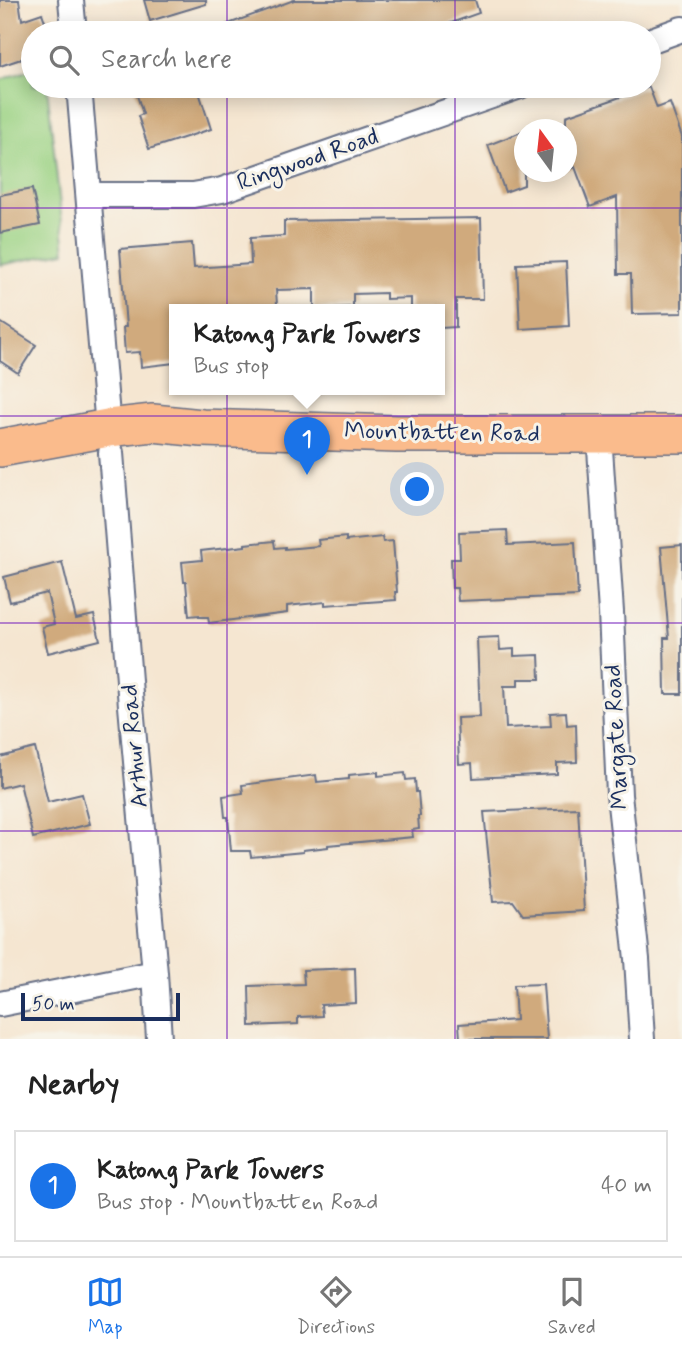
<!DOCTYPE html>
<html lang="en">
<head>
<meta charset="utf-8">
<style>
  body { margin:0; font-family:Mynerve,sans-serif; background:#f6f6f6; color:#222 }
  .compass { position:absolute; left:514px; top:119px; width:63px; height:63px; border-radius:50%; background:#fff; box-shadow:0 4px 18px #0003; rotate:345deg }
  .scale { position:absolute; left:21px; bottom:18px; width:159px; box-sizing:border-box; padding-left:7px; border:4px solid #1b2f5e; border-top:0; font-size:19px; line-height:24px; white-space:nowrap; color:#1b2f5e; -webkit-text-stroke:5px #f7f3e8; paint-order:stroke }
  .you { position:absolute; left:418px; top:490px; width:24px; height:24px; margin:-18px; border:5px solid #fff; border-radius:50%; background:#1a73e8; box-shadow:0 0 0 10px #1a73e833 }
  .badge { display:grid; place-items:center; width:46px; height:46px; border-radius:50%; background:#1a73e8; color:#fff; font-size:23px; font-weight:700 }
  .pin { position:absolute; translate:-50% -58px; filter:drop-shadow(0 2px 4px #0008) }
  .pin::after { content:''; position:absolute; top:37px; width:24px; height:21px; background:inherit; clip-path:polygon(0 0,100% 0,50% 100%) }
  .popup { position:absolute; left:169px; top:304px; width:276px; height:91px; box-sizing:border-box; display:grid; place-content:center; border-radius:0px; background:#fff; filter:drop-shadow(0 2px 5px #0005); font-size:23px; white-space:nowrap; color:#767676 }
  .popup b { font-size:26px; color:#222 }
  .popup::after { content:''; position:absolute; left:50%; top:100%; margin-left:-14px; border:14px solid transparent; border-top-color:#fff }
  .list { margin:0; padding:0; list-style:none }
  h2 { display:flex; justify-content:space-between; align-items:center; height:91px; margin:0; padding:0 28px; font-size:30px }
  h2 small { font-size:23px; font-weight:400; color:#767676 }
  .list li { display:grid; grid-template-columns:46px 1fr auto; gap:21px; align-items:center; box-sizing:border-box; height:112px; margin:0 14px 14px; padding:0 14px; border:2px solid #e0e0e0; border-radius:0px }
  .list b { display:block; font-size:26px; white-space:nowrap }
  .list p { margin:0; font-size:23px; white-space:nowrap; color:#767676 }
  .list em { font-size:23px; font-style:normal; color:#767676 }
  .icon { flex:none; width:38px; height:38px; fill:none; stroke:currentColor; stroke-width:2; stroke-linecap:round; stroke-linejoin:round }
  .map { position:relative; flex:none; width:682px; height:1039px; overflow:hidden }
  .search { position:absolute; background:#fff; box-shadow:0 4px 18px #0003; left:21px; right:21px; top:21px; height:77px; display:flex; align-items:center; gap:18px; box-sizing:border-box; padding:0 24px; border-radius:38px; color:#767676; font-size:26px }
  .sheet { height:217px; background:#fff }
  nav { display:flex; justify-content:space-around; align-items:center; box-sizing:border-box; height:98px; border-top:2px solid #e0e0e0; background:#fff; font-size:19px; color:#767676 }
  nav a { display:grid; justify-items:center; gap:4px }
  nav .on { color:#1a73e8 }
  .map>svg:first-child { display:block }
  .green { fill:#9cd385; stroke:#5c8172; stroke-width:2 }
  .building { fill:#d0aa7d }
  .lines { fill:none; stroke-linecap:round; stroke-linejoin:round }
  .minor-casing { stroke:#676f86; stroke-width:28 }
  .primary-casing { stroke:#676f86; stroke-width:40 }
  .minor { stroke:#fff; stroke-width:24 }
  .primary { stroke:#fabb8c; stroke-width:37 }
  .grid { fill:none; stroke:#7b2cbf; stroke-width:2; stroke-opacity:0.55 }
  .labels { text-anchor:middle; dominant-baseline:central; stroke-width:6; stroke-linejoin:round; paint-order:stroke }
  .street-label { font-size:24px; fill:#1b2f5e; stroke:#f7f3e8 }
</style>
</head>
<body>
<div class="map">
<svg width="682" height="1039" viewBox="0 0 682 1039">
  <rect width="100%" height="100%" fill="#f7f3e8"/>
  <filter id="ink" filterUnits="userSpaceOnUse"><feTurbulence type="fractalNoise" baseFrequency=".0143" numOctaves="2"/><feDisplacementMap in="SourceGraphic" scale="14" xChannelSelector="R" yChannelSelector="G"/><feConvolveMatrix kernelMatrix="1 2 1 2 8 2 1 2 1" color-interpolation-filters="sRGB"/></filter>
  <filter id="wash" filterUnits="userSpaceOnUse"><feTurbulence type="fractalNoise" baseFrequency=".00686" numOctaves="4" result="noise"/><feDisplacementMap in="SourceGraphic" scale="28" xChannelSelector="R" yChannelSelector="G"/><feGaussianBlur stdDeviation="1.57" result="paint"/><feColorMatrix in="noise" values="0 0 0 0 0 0 0 0 0 0 0 0 0 0 0 0 0 1.4 0 .05"/><feComposite in="paint" operator="in"/></filter>
  <g filter="url(#wash)">
    <rect width="100%" height="100%" fill="#f5e6d1"/>
    <!-- green -->
    <path class="green" d="M33,69V86H47L65,252L0,265V80Z"/>
    <g id="blocks">
      <!-- building -->
      <path class="building" d="M0,0H19L22,20L42,13L49,33H33V55L0,66Z
        M144,0H206V4L150,21Z
        M294,0H475L479,13L423,33H209V31Z
        M134,86H197L211,129L149,149L138,116L143,114Z
        M649,87L657,108L670,103L682,137V313L632,314L631,274H618L617,197L590,207L575,167L566,170V116Z
        M524,131V185L505,192L488,145Z
        M32,189L40,225L0,233V195Z
        M481,218L483,299H456V327L440,328V309H411V298L386,299V293L353,294V307L314,309V289L276,290L277,305L224,309H174V363L141,367L140,352L125,353L123,327H126L120,249L192,243L194,268L251,264L250,238L284,236V221Z
        M566,262L569,326L520,329L517,264Z
        M0,322L36,345L18,373L0,361Z
        M507,530L508,545L575,542L578,596L458,601L457,588H452L451,559H460L459,532Z
        M346,537V541L382,537L383,542L393,541L397,592H395L396,600L325,605V602L287,606V613L209,623L208,617H199V615L189,616L186,582H184L182,562L202,560L201,551L245,546V544L274,541L275,548L285,547V549L319,546L318,540Z
        M682,545V694H665L664,638H669L661,547Z
        M62,562L76,619L94,615L100,640L48,653L42,627L54,624L47,593L10,602L4,577Z
        M499,637L500,650L514,649V656L539,655L540,679H518V686H504L506,728L551,726L550,713L566,712L567,725L576,724L577,762L557,763V774L473,778L472,763L459,764L457,718L480,717L477,638Z
        M35,748L48,802L82,794L90,824L33,838L20,783L0,788V757Z
        M378,772V776L405,773L406,780L415,779L416,792H418L420,816H418L419,829L412,830L413,837L328,845V847L303,850V852L251,857L250,851H231L228,817H225L223,796L243,793L242,785L316,775L317,782L349,779V775Z
        M578,808L584,911L523,915L513,901L493,902L484,812Z
        M355,968L356,1003L321,1005L322,1016L298,1017V1024L250,1026L249,986L304,984L303,970Z
        M543,984L547,1039H460L459,1024L516,1020L514,985Z"/>
    </g>
  </g>
  <g filter="url(#ink)">
    <use href="#blocks" fill-opacity="0" stroke="#676f86" stroke-width="2"/>
    <g class="lines">
      <!-- minor casing -->
      <g class="minor-casing">
        <path id="minor" d="M71,0L74,33
          M649,41L682,29
          M79,86L108,428
          M89,195H193L222,190L520,86
          M599,434L611,612L619,795L637,959L642,1039
          M111,453L131,706L155,973L159,1039
          M0,1004L155,973"/>
      </g>
      <!-- primary casing -->
      <g class="primary-casing">
        <path id="primary" d="M0,448L108,428L153,423L202,428L397,434H682"/>
      </g>
      <!-- minor -->
      <use href="#minor" class="minor"/>
      <!-- primary -->
      <use href="#primary" class="primary"/>
    </g>
  </g>
  <!-- grid -->
  <path class="grid" d="M227,0V33M455,0V33M227,86V1039M455,86V1039M0,208H682M0,416H682M0,623H682M0,831H682"/>
  <g class="labels">
    <!-- street labels -->
    <g class="street-label">
      <text transform="translate(308 160) rotate(-19)">Ringwood Road</text>
      <text transform="translate(442 433) rotate(1)">Mountbatten Road</text>
      <text transform="translate(617 737) rotate(-93)">Margate Road</text>
      <text transform="translate(135 746) rotate(-95)">Arthur Road</text>
    </g>
  </g>
</svg>
<svg class="compass" viewBox="-18 -18 36 36"><path d="M0-13l5 13h-10z" fill="#e53935"/><path d="M0 13l5-13h-10z" fill="#767676"/></svg>
<div class="scale">50 m</div>
<div class="you"></div>
<div class="pin badge" style="left:307px;top:475px">1</div>
<div class="popup"><b>Katong Park Towers</b>Bus stop</div>
<div class="search"><svg class="icon" aria-label="search" viewBox="0 0 24 24"><circle cx="10" cy="10" r="6"/><path d="M15 15l6 6"/></svg>Search here</div>
</div>
<section class="sheet">
<h2>Nearby<small></small></h2>
<ul class="list">
<li><span class="badge">1</span><div><b>Katong Park Towers</b><p>Bus stop · Mountbatten Road</p></div><em>40 m</em></li>
</ul>
</section>
<nav>
<a class="on"><svg class="icon" aria-label="map" viewBox="0 0 24 24"><path d="M3 6l6-2 6 2 6-2v14l-6 2-6-2-6 2zM9 4v14M15 6v14"/></svg>Map</a>
<a><svg class="icon" aria-label="directions" viewBox="0 0 24 24"><path d="M12 3l9 9-9 9-9-9zM9 14v-3h6M13 9l2 2-2 2"/></svg>Directions</a>
<a><svg class="icon" aria-label="saved" viewBox="0 0 24 24"><path d="M7 4h10v16l-5-4-5 4z"/></svg>Saved</a>
</nav>
</body>
</html>
